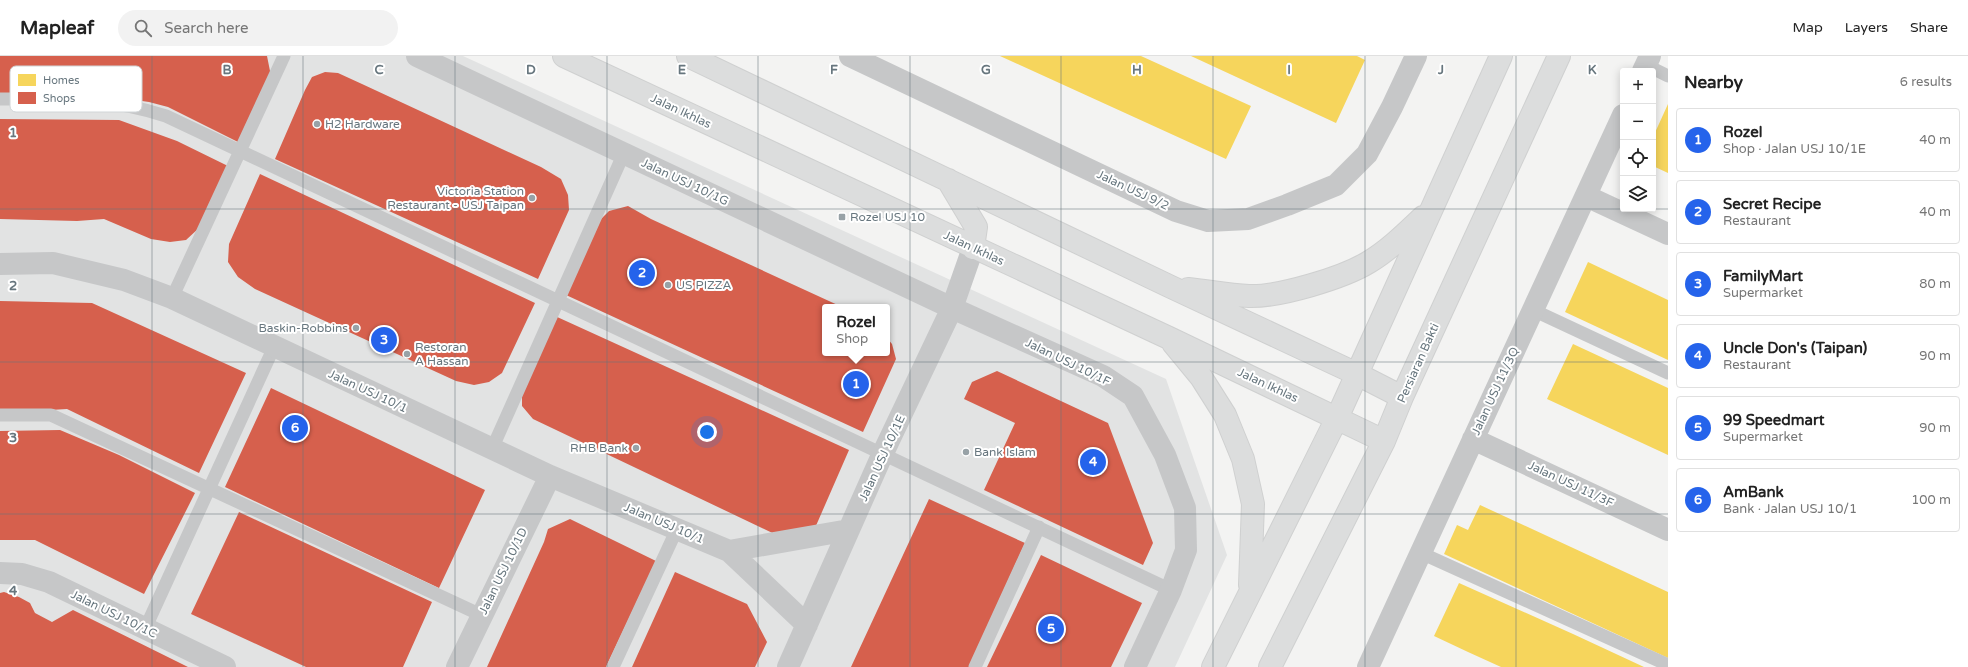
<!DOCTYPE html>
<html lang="en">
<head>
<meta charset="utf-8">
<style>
  body { margin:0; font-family:"Varela Round",sans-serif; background:#f2f2f2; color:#222 }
  .controls { position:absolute; right:12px; top:12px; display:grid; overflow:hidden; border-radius:4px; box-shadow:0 2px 10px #0003 }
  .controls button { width:36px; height:36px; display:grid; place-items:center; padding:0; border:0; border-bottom:1px solid #e0e0e0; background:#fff; color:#222; font:20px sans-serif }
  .you { position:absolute; left:707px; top:376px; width:14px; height:14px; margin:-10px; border:3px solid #fff; border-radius:50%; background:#1a73e8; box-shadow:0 0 0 6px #1a73e833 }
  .badge { display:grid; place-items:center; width:26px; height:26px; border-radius:50%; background:#2563eb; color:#fff; font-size:13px; font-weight:700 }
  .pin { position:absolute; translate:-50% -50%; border:2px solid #fff; box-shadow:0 1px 4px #0006 }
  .popup { position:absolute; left:822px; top:248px; width:68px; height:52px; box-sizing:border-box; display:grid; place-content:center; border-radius:4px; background:#fff; filter:drop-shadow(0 1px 3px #0005); font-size:13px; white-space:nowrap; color:#767676 }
  .popup b { font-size:15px; color:#222 }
  .popup::after { content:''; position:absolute; left:50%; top:100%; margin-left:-8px; border:8px solid transparent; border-top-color:#fff }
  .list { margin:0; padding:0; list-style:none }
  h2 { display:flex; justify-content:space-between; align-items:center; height:52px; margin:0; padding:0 16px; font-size:17px }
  h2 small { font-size:13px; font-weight:400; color:#767676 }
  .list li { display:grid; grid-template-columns:26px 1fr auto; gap:12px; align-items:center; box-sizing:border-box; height:64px; margin:0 8px 8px; padding:0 8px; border:1px solid #e0e0e0; border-radius:4px }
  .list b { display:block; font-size:15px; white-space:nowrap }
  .list p { margin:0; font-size:13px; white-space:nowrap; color:#767676 }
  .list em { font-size:13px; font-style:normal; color:#767676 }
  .icon { flex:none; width:22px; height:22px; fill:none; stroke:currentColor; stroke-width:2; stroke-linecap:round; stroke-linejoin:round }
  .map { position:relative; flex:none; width:1668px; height:611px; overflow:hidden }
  header { display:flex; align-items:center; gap:24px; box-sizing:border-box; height:56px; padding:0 20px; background:#fff; border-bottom:1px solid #e0e0e0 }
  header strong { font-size:19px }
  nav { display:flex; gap:22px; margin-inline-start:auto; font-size:14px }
  .search { width:280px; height:36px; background:#f2f2f2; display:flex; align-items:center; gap:10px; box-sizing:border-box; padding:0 14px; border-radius:22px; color:#767676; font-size:15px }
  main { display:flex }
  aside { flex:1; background:#fff }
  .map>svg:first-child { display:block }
  .built { fill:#e2e3e3; fill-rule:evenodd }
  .homes { fill:#f6d55c }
  .shops { fill:#d6604d }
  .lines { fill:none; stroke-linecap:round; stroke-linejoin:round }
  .secondary-casing { stroke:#cfd0d0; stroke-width:24 }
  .lane { stroke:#c6c7c8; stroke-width:13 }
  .street { stroke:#c6c7c8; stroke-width:22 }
  .secondary { stroke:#dcdddd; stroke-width:22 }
  .grid { fill:none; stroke:#67767e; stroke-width:1; stroke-opacity:0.55 }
  .poi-dot { fill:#98a2a7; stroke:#fff; stroke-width:1.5 }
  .labels { text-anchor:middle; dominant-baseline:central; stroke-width:4; stroke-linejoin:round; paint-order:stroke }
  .street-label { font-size:12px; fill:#67767e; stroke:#fff }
  .poi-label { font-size:12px; fill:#67767e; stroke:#fff; text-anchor:start }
  .key { fill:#fff; stroke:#d1d6d8; stroke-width:1 }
  .key-label { font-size:11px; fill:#67767e }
  .grid-label { font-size:13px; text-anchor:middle; font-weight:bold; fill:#67767e; stroke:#fff; stroke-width:4; stroke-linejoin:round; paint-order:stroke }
</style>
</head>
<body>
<header>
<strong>Mapleaf</strong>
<div class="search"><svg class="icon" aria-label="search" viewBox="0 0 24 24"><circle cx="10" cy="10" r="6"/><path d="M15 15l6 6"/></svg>Search here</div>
<nav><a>Map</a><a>Layers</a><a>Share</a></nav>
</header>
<main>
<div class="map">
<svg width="1668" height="611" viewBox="0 0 1668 611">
  <rect width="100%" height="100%" fill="#f3f3f2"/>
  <!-- built -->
  <path class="built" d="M0,0H463L1166,323L1227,499L1175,611H0ZM825,251H887V297H825Z"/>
  <!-- homes -->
  <path class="homes" d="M1000,0H1141L1251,50L1226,103Z
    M1191,0H1357L1365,4L1336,67Z
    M1668,48V117L1653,110V81Z
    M1588,206L1668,244V304L1565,256Z
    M1573,288L1668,332V399L1547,343Z
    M1480,449L1668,536V602L1444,498L1457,469L1468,474Z
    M1459,527L1573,578L1644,611H1501L1468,596L1434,580Z"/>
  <!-- shops -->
  <path class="shops" d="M0,0H267L271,20L240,87L168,51L149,46L114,41L0,37Z
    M325,16L338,17L362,28L541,111L561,123L568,139L569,154L538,223L275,103L305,34L312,21Z
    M0,63L119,64L177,85L230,111L199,172L186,184L170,186L151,183L104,163L77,165L0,163Z
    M260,118L535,247L502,317L489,326L474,329L456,325L255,233L238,221L228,206L229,188Z
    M628,150L651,163L842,251H825V297H887V282L892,288L896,303L863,376L566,239L596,168L609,155Z
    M0,245L92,247L246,317L199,417L67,353L33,355L0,354Z
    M555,260L849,394L815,472L783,482L533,363L522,350V334Z
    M997,315L1108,367L1153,487L1143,509L984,434L1015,367L964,343L972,326Z
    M271,332L485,434L439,532L225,431Z
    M60,374L119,399L195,437L144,538L35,484H0V375Z
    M929,443L1025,487L969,611H851Z
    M239,456L432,546L403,611H306L191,558Z
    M570,463L656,505L606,611H487L544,486L548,473Z
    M1041,499L1142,547L1111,611H987Z
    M675,516L747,548L767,586L755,611H632Z
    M4,536L19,541L30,547L35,557L52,566L73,554L188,611H0V537Z"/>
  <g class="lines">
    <!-- secondary casing -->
    <g class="secondary-casing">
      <path id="secondary" d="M564,0L1169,282L1384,385
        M688,0L1169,230L1357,318L1402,341
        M948,124L976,171L973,192
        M1188,233C1208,235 1228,239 1249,240C1279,241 1343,222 1369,206C1389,194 1406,177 1423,161
        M1173,287L1201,321L1225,359L1243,403L1253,448L1250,529
        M1213,611L1337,362L1501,0
        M1270,611L1384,385L1402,341L1559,0"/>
    </g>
    <!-- lane -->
    <path class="lane" d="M1646,9L1668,20
      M0,43C59,43 109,41 166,60L1171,534
      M172,242L284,0
      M1533,254L1668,317
      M0,359H51L481,559
      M492,393L624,97
      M1421,497L1668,609
      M145,573L274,291
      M613,611L677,473
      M975,611L1039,471"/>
    <!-- street -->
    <path class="street" d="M417,0L952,252L1103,320L1133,340L1165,399L1185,452L1186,494L1171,534L1135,611
      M850,0L1176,155L1208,165L1248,163L1287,149L1336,129L1367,98L1392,51L1416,0
      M1643,15L1650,0
      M1586,140L1668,178
      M0,208L53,207L124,224L172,242L550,420L729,495L807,569
      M1473,383L1668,474
      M729,495L849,474
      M0,517L22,518L49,526L225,611
      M457,611L550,420
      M788,611L883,397L952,252L973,192
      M1368,611L1623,59"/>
    <!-- secondary -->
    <use href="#secondary" class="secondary"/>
  </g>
  <!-- grid -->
  <path class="grid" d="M152,0V611M303,0V611M455,0V611M607,0V611M758,0V611M910,0V611M1061,0V611M1213,0V611M1365,0V611M1516,0V611M0,153H1623M1653,153H1668M0,306H1668M0,458H1668"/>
  <!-- markers -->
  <g class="poi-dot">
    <circle cx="317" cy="68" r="4"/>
    <circle cx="532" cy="142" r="4"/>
    <rect x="838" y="157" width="8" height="8" rx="2"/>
    <circle cx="668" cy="229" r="4"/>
    <circle cx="356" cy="272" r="4"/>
    <circle cx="407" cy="298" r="4"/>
    <circle cx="636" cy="392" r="4"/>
    <circle cx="966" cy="396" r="4"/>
  </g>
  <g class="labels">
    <!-- street labels -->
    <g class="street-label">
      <text transform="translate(681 55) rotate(25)">Jalan Ikhlas</text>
      <text transform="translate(685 126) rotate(25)">Jalan USJ 10/1G</text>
      <text transform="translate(1133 134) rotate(25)">Jalan USJ 9/2</text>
      <text transform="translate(974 192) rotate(25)">Jalan Ikhlas</text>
      <text transform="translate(1068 306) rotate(26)">Jalan USJ 10/1F</text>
      <text transform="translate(1418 307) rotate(-66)">Persiaran Bakti</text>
      <text transform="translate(1268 329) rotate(25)">Jalan Ikhlas</text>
      <text transform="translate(368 335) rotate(25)">Jalan USJ 10/1</text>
      <text transform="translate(1495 335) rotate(-65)">Jalan USJ 11/3Q</text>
      <text transform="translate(882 402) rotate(-65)">Jalan USJ 10/1E</text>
      <text transform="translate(1571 428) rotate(25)">Jalan USJ 11/3F</text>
      <text transform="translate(664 467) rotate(23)">Jalan USJ 10/1</text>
      <text transform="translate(503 515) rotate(-64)">Jalan USJ 10/1D</text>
      <text transform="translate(114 558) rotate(26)">Jalan USJ 10/1C</text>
    </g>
    <!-- poi labels -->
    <g class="poi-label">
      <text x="325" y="68">H2 Hardware</text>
      <text x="524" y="135" text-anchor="end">Victoria Station<tspan x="524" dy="14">Restaurant - USJ Taipan</tspan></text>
      <text x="850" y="161">Rozel USJ 10</text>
      <text x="676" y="229">US PIZZA</text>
      <text x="348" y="272" text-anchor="end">Baskin-Robbins</text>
      <text x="415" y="291">Restoran<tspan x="415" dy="14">A Hassan</tspan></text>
      <text x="628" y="392" text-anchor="end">RHB Bank</text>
      <text x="974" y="396">Bank Islam</text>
    </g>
  </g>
  <!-- legend -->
  <rect x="10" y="10" width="132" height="46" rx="6" class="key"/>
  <rect x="18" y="18" width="18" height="12" fill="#f6d55c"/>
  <rect x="18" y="36" width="18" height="12" fill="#d6604d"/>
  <g class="key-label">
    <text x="43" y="28">Homes</text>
    <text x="43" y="46">Shops</text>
  </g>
  <g class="grid-label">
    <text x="227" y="18">B</text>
    <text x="379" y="18">C</text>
    <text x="531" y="18">D</text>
    <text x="682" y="18">E</text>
    <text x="834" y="18">F</text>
    <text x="986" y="18">G</text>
    <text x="1137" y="18">H</text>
    <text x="1289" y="18">I</text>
    <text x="1441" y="18">J</text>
    <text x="1592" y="18">K</text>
    <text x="13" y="81">1</text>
    <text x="13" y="234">2</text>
    <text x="13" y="386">3</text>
    <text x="13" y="539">4</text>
  </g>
</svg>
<div class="controls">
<button>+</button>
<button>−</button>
<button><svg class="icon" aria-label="locate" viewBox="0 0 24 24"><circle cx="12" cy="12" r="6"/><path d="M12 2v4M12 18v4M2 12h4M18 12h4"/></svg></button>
<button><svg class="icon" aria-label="layers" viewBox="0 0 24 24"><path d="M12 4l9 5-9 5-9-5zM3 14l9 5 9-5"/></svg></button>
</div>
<div class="you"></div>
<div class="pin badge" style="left:856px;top:328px">1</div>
<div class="popup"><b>Rozel</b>Shop</div>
<div class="pin badge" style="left:642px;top:217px">2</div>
<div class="pin badge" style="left:384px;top:284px">3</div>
<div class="pin badge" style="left:1093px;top:406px">4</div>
<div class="pin badge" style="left:1051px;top:573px">5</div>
<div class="pin badge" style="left:295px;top:372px">6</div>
</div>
<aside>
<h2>Nearby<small>6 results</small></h2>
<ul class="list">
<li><span class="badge">1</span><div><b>Rozel</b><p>Shop · Jalan USJ 10/1E</p></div><em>40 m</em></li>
<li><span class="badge">2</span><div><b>Secret Recipe</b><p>Restaurant</p></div><em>40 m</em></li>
<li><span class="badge">3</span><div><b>FamilyMart</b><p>Supermarket</p></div><em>80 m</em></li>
<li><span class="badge">4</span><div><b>Uncle Don's (Taipan)</b><p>Restaurant</p></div><em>90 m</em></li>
<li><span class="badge">5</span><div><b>99 Speedmart</b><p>Supermarket</p></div><em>90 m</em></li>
<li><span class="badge">6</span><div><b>AmBank</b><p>Bank · Jalan USJ 10/1</p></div><em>100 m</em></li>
</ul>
</aside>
</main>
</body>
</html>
